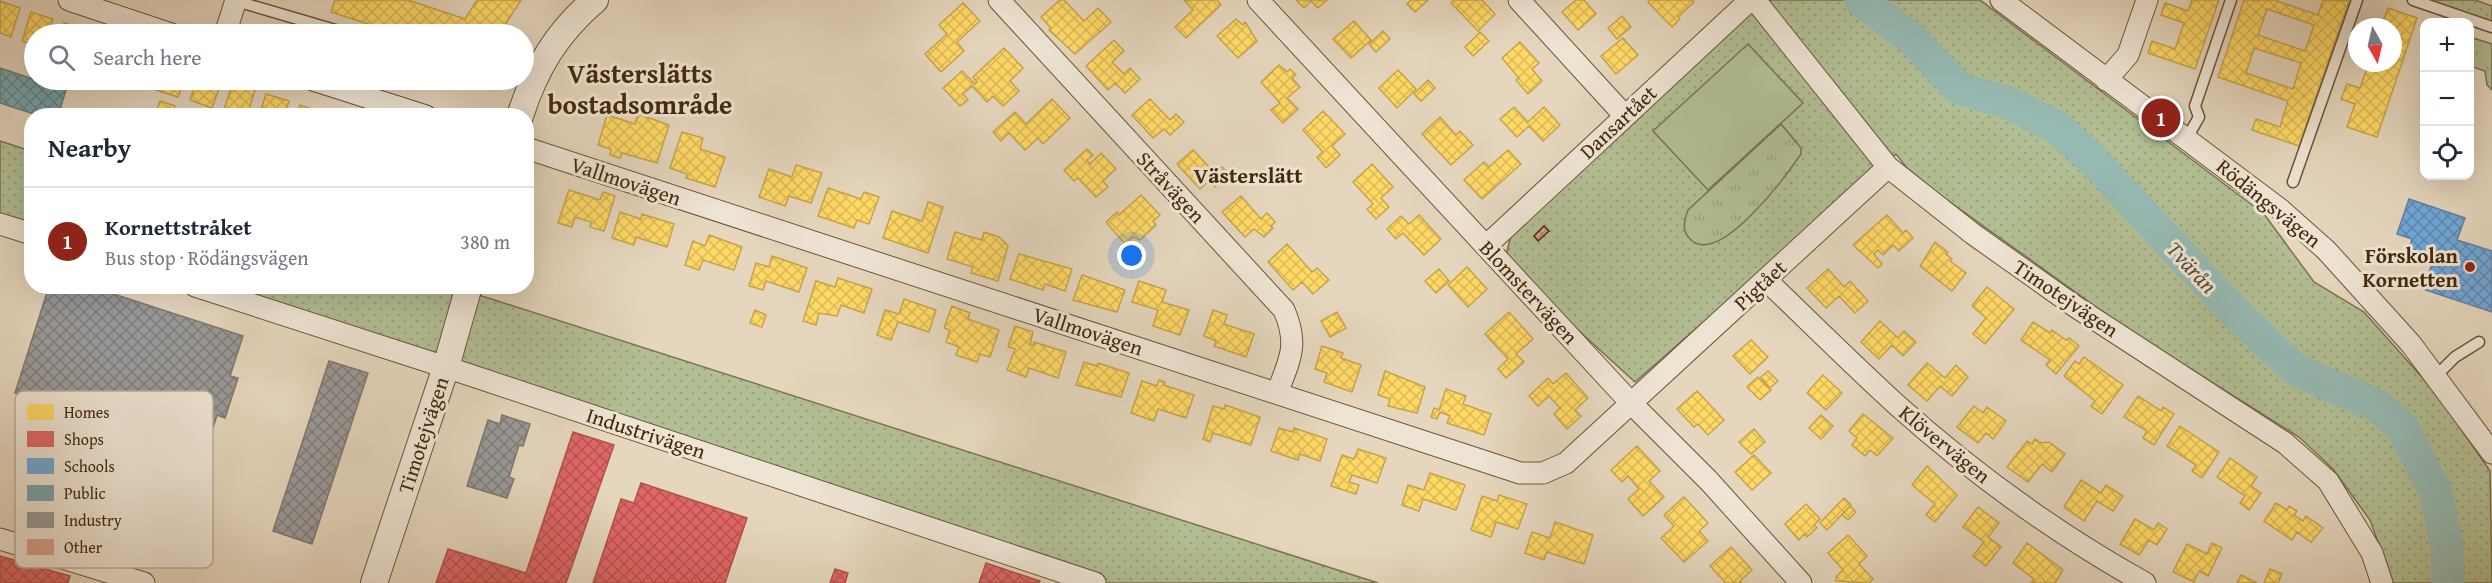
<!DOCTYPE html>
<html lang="en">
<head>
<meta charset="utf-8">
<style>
  body { margin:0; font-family:"Gentium Book Plus",serif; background:#f6f6f7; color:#1f2937 }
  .controls { position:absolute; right:18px; top:18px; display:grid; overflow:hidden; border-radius:12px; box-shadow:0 6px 24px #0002 }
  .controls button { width:54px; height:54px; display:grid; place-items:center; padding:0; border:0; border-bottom:2px solid #e0e1e3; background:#fff; color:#1f2937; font:30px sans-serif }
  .compass { position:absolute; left:2348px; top:18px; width:54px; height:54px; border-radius:50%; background:#fff; box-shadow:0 6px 24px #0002; rotate:172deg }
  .you { position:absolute; left:1132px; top:256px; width:21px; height:21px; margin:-15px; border:4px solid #fff; border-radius:50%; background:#1a73e8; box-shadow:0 0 0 9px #1a73e833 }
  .badge { display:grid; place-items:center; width:39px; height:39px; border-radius:50%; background:#8f2418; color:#fff; font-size:20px; font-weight:700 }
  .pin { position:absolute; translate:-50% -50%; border:3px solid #fff; box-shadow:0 2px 6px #0006 }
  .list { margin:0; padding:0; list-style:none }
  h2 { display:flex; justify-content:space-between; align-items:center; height:78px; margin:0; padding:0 24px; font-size:26px }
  h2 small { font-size:20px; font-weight:400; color:#747a83 }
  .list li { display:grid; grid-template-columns:39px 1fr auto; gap:18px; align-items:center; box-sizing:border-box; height:108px; padding:0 24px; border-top:2px solid #e0e1e3 }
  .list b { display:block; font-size:22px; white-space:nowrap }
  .list p { margin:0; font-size:20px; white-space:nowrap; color:#747a83 }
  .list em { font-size:20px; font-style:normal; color:#747a83 }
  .icon { flex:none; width:33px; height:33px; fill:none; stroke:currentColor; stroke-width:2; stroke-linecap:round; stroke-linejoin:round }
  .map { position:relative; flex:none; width:2492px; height:583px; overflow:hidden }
  .search { position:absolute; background:#fff; box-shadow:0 6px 24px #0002; left:24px; top:24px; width:510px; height:66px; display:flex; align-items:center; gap:15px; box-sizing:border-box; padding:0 21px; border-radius:33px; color:#747a83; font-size:22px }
  .panel { position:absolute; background:#fff; box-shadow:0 6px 24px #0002; left:24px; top:108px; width:510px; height:186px; border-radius:24px }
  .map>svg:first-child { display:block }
  .grass { fill:url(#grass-dots); stroke:#7b734f; stroke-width:1.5 }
  .park { fill:url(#park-tufts); stroke:#7b734f; stroke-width:1.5 }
  .garden { fill:#b2be93; stroke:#7b734f; stroke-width:1.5 }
  .homes { fill:url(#homes-cross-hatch); stroke:#c7a44b; stroke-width:1.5; fill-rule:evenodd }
  .shops { fill:url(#shops-cross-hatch); stroke:#b1534b; stroke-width:1.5 }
  .schools { fill:url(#schools-cross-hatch); stroke:#62829d; stroke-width:1.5 }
  .public { fill:url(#public-cross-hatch); stroke:#67807e; stroke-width:1.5 }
  .industry { fill:url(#industry-cross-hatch); stroke:#80776e; stroke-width:1.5 }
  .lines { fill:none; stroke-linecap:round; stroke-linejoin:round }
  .river { stroke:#96b9b2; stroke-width:33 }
  .building { fill:url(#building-cross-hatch); stroke:#44280b; stroke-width:1.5 }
  .service-casing { stroke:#6c5438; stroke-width:13 }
  .minor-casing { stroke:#6c5438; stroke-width:23 }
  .tertiary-casing { stroke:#6c5438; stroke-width:28 }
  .service { stroke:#eee4d4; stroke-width:10 }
  .minor { stroke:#eee4d4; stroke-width:21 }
  .tertiary { stroke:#eee4d4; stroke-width:26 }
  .poi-dot { fill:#8f2418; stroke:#eee4d4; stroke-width:2 }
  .labels { text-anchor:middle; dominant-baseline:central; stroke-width:6; stroke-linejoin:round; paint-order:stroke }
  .street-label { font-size:21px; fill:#44280b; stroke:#eee4d4 }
  .poi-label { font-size:21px; font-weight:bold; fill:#44280b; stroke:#eee4d4; text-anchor:end }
  .neighbourhood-label { font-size:22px; font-weight:bold; fill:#44280b; stroke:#eee4d4 }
  .water-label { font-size:22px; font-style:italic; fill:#584c35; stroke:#eee4d4 }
  .district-label { font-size:27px; font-weight:bold; fill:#44280b; stroke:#eee4d4 }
  .key { fill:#eee4d4; stroke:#bbac98; stroke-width:1.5 }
  .key-label { font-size:16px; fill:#44280b }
</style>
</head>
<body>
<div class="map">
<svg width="2492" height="583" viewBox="0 0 2492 583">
  <defs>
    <pattern id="grass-dots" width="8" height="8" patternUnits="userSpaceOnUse" patternTransform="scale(1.5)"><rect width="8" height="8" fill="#b2be93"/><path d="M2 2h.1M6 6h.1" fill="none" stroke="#9aa37d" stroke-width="1.8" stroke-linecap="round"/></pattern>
    <pattern id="park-tufts" width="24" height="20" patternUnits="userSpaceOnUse" patternTransform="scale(1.5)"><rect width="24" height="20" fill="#b2be93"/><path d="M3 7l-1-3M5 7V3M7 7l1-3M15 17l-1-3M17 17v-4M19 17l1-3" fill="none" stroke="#9aa37d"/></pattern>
    <pattern id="homes-cross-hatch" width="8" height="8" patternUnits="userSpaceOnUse" patternTransform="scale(1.5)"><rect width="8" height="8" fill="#ffd966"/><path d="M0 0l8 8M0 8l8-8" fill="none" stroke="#dcba57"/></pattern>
    <pattern id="shops-cross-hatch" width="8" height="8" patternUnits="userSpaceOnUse" patternTransform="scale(1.5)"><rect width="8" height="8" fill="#e06666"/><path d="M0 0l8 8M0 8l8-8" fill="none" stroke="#b75452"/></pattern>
    <pattern id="schools-cross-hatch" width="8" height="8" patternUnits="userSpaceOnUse" patternTransform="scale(1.5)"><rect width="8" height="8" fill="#6fa8dc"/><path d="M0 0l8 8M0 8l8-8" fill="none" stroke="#5d89b1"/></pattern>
    <pattern id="public-cross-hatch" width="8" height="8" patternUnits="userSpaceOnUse" patternTransform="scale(1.5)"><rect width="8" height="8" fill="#76a5af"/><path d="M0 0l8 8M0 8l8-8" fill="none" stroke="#62868d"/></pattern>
    <pattern id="industry-cross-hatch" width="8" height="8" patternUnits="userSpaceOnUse" patternTransform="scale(1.5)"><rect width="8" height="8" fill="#999"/><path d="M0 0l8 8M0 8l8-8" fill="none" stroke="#7e7d7b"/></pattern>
    <pattern id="building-cross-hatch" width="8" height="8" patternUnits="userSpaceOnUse" patternTransform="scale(1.5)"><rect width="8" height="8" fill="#d9a590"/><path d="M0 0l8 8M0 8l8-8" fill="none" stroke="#b28674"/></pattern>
  </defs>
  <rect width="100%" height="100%" fill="#e5d6bd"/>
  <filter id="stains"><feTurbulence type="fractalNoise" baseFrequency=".00333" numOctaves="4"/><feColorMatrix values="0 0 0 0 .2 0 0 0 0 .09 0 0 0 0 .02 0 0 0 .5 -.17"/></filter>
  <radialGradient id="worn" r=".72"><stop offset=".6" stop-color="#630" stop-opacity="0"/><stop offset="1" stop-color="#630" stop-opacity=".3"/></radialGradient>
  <!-- grass -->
  <path class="grass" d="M1757,0H1980L2264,214L2314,282L2364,312L2436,393L2490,471L2492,583H2393L2370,520L2333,469L2299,437L2127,329L1936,192L1906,167L1896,154L1635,382L1510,268L1507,251L1513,228Z
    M2413,0H2475L2492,6V27Z
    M0,141L31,151V234L0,224Z
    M195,287H454L1378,583H1095Z"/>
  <!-- park -->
  <path class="park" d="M2470,37L2492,44V90L2487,85L2485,71L2470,66Z
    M1781,124L1801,148V154C1786,176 1720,266 1691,240C1681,231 1684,221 1688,210Z"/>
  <!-- garden -->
  <path class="garden" d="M1748,44L1803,103L1708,190L1653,131Z"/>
  <!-- homes -->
  <path class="homes" d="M335,0H408L465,19L477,0H521L499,34H399L331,12Z
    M1060,0H1064L1084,21L1098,8L1111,22L1075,54L1049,30L1051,28L1041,17Z
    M1184,0H1217L1221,5L1186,38L1175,27L1193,10Z
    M1296,0H1327L1318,8L1311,1L1304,8Z
    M1411,0H1428L1415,12L1407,4Z
    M1454,0H1482L1495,14L1478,31L1451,3Z
    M1576,0H1584L1596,14L1578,30L1562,12Z
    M1650,0H1693L1694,2L1678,17L1680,19L1672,27L1648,2Z
    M2192,0H2219L2195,69L2148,53L2152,41L2175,49L2184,23L2161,15L2165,3L2188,11Z
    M2244,0H2274L2318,15L2323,0L2349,1L2299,146L2252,130L2256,119L2280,127L2288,101L2218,77ZM2267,9L2314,25L2305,51L2258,35ZM2254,48L2301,63L2293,89L2246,73Z
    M0,1L20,8L11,37L0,33Z
    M963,3L980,21L957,42L964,51L941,72L925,54L947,34L939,25Z
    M2388,8L2417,18L2377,137L2347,127L2355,104L2341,99L2347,84L2360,88L2369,63H2393V27H2381Z
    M31,12L53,19L48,34H34V45L22,41Z
    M1622,16L1631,27L1617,39L1608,28Z
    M1236,19L1243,25L1245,22L1257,41L1238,58L1217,36Z
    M1354,21L1371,40L1351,58L1333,39Z
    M64,23L86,30L85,34H61Z
    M305,24L320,29L318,34H302Z
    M1383,31L1390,39L1376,52L1369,44Z
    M1480,32L1489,41L1473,56L1465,47Z
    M1623,38L1638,55L1616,74L1601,56Z
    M1114,40L1124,51L1112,62L1124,74L1130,68L1140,79L1125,93L1115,83L1108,90L1086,66Z
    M1520,42L1539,63L1532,69L1542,81L1528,94L1516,80L1519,78L1502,58Z
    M1004,48L1023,68L1010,81L1019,91L1003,106L993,96L987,102L972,86L963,94L968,100L960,106L943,88L962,71L975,84L977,82L973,77Z
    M1279,65L1287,72L1290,69L1296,75L1292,78L1300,87L1287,98L1298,109L1283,123L1271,110L1280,103L1261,82Z
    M1398,70L1416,89L1397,108L1379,88Z
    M651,71L663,74L660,85L648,81Z
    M160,80H184L178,97L156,90Z
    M197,80H222L212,108L190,100Z
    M1428,80L1435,88L1421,101L1414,94Z
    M233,83L255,90L247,116L223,112Z
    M266,94L289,101L284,116H259Z
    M1052,99L1070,118L1043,144L1038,138L1025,150L1009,133L1001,141L993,132L1015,112L1026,124Z
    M1150,99L1170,120L1176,114L1184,122L1170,135L1164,129L1153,138L1132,115Z
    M160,101L175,106L172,116H155Z
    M300,105L321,112L320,116H296Z
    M1514,107L1528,122L1544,107L1560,125L1543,141L1529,126L1517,137L1500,119Z
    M1323,111L1345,134L1332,146L1340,155L1326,168L1317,157L1323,152L1303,130Z
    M638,114L669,125L657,163L622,153L620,158L610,155L611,149L598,145L607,115L635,124Z
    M1440,117L1456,135L1460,131L1473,145L1451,165L1422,134Z
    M682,132L703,138L700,149L725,157L715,187L686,178L687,174L670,168Z
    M1087,149L1093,155L1087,160L1090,164L1101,153L1116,169L1103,181L1108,187L1096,197L1078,178L1074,181L1064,170Z
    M1193,150L1215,173L1222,167L1229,174L1215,187L1209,181L1200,189L1177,164Z
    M1508,150L1521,164L1482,199L1464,180L1484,162L1489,167Z
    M1372,164L1393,187L1381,198L1389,207L1376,219L1367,209L1373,204L1353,182Z
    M796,165L822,173L811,203L789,196L785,206L759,197L769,169L792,177Z
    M828,188L861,199L864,192L879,197L869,224L857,220L854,228L818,216Z
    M569,190L600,200L603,192L615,196L604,231L590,227L591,222L575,217L572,227L558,223Z
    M1141,195L1160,215L1153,221L1156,225L1140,240L1133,237L1125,244L1106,222L1117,212L1119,215Z
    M1241,196L1261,219L1267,213L1275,222L1271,226L1273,228L1264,237L1254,229L1245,237L1222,212Z
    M928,202L943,207L928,253L883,238L892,211L922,221Z
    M620,212L641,219L642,214L674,224L667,247L636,237L634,245L612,238Z
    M1419,215L1441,239L1424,255L1403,233L1396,239L1387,229L1401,216L1409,224Z
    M1887,215L1903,233L1906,230L1913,238L1899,251L1893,245L1883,255L1878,250L1874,254L1882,264L1878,268L1853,245Z
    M955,232L982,240L984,232L999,237L1008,246L998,281L971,273L973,267L947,259Z
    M709,235L742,247L734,270L703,260L699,270L685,265L693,241L705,246Z
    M1935,242L1948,252L1946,254L1952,259L1950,261L1966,273L1952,291L1920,266Z
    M1287,244L1312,272L1317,268L1329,280L1313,294L1302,282L1293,290L1268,262Z
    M1019,254L1072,269L1065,291L1045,284L1043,290L1010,279Z
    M772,256L807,268L799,292L766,281L763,290L749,286L756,263L769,267Z
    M1467,267L1487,289L1468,307L1448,285Z
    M1439,269L1449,281L1436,293L1425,281Z
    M1828,269L1844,287L1850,281L1868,301L1855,313L1839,296L1826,308L1807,288Z
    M1082,275L1125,290L1117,312L1073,300Z
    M838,278L872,289L864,313L841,305L837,316L819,313L816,325L803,321L816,281L835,287Z
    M1139,281L1166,290L1162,302L1189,310L1180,335L1153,326L1158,310L1132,302Z
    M1987,287L2014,309L1985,344L1973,334L1986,318L1972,306Z
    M904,299L936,310L929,332L898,322L891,340L877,335L885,310L899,314Z
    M952,306L970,313L968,319L999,330L990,357L980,354L977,362L956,355L959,347L946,342L950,330L944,328Z
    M755,310L766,315L762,327L750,323Z
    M1213,310L1227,315L1224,324L1254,334L1246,357L1214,346L1216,341L1204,336Z
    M1337,312L1346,328L1330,337L1321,321Z
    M1509,312L1533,339L1516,354L1524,362L1506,378L1498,369L1508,359L1485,334Z
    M1880,321L1898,338L1904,331L1916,342L1903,356L1892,345L1879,359L1861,342Z
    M2033,322L2050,333L2052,330L2066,340L2069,338L2079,346L2056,374L2046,365L2050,360L2021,340Z
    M1015,326L1033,332L1030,344L1034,345V342L1066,352L1058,378L1029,368L1026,377L1007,370L1015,349L1008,347Z
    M1751,340L1768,357L1750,374L1733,356Z
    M1322,346L1343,353L1341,358L1361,365L1352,392L1324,382L1327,373L1315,369Z
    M2084,357L2123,385L2102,414L2091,406L2095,401L2064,376L2075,361L2079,364Z
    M1084,362L1097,366L1098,363L1129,373L1121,397L1076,385Z
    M1927,363L1945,378L1956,365L1968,377L1952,396L1940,386L1927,401L1908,385Z
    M1385,371L1425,387L1417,413L1388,406L1390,399L1378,395Z
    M1768,371L1778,381L1770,388L1761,377Z
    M1566,373L1588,398L1575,410L1581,416L1567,429L1554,414L1560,408L1549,396L1538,406L1529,396L1548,378L1553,384Z
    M1823,375L1842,393L1826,410L1807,393Z
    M1758,377L1771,390L1760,400L1747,387Z
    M1159,380L1165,382L1164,385L1194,395L1186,418L1158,409L1154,421L1131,413L1142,381L1157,386Z
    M1446,389L1466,396L1463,404L1491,414L1484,435L1447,423L1450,416L1440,412L1437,419L1431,417L1434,408L1439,410Z
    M1697,391L1724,420L1708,435L1698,424L1694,427L1677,409Z
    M2138,396L2161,411L2163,407L2174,414L2154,445L2143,438L2147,431L2124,417Z
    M1225,405L1260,417L1251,445L1213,433L1210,442L1203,439L1213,406L1224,409Z
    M1974,406L1983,413L1987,407L2006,421L1993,439L1986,433L1978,443L1957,427Z
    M1863,414L1893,438L1877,456L1870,450L1865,456L1852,445L1857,438L1849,431Z
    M1821,415L1833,426L1821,439L1809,428Z
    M2180,426L2219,452L2202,478L2192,471L2196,465L2167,446Z
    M1279,428L1293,432L1294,428L1327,439L1320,461L1300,454L1298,460L1271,451Z
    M1754,429L1765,442L1751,454L1739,442Z
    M2035,439L2041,443L2049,442L2065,454L2052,472L2042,464L2028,482L2007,467L2027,441L2032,444Z
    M1637,446L1660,471L1649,481L1664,497L1643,516L1628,499L1639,489L1628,476L1622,482L1611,470Z
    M1358,449L1386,458L1377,483L1352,475L1349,482L1359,485L1356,494L1331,486L1342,455L1354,459Z
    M1754,455L1771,473L1752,490L1735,472Z
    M2230,458L2257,477L2251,486L2261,493L2249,510L2240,503L2245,496L2217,477Z
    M1927,466L1957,495L1935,522L1926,515L1935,504L1912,485Z
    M1430,473L1465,485L1456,510L1423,499L1419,511L1402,505L1408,485L1424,490Z
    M2081,480L2101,493L2106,485L2123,496L2113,511L2097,501L2084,521L2064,507Z
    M1499,495L1527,504L1518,529L1496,522L1491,537L1471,530L1482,496L1497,501Z
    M1684,497L1708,523L1699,531L1708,541L1684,562L1661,538L1674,526L1664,515Z
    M1844,498L1851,505L1827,530L1820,523Z
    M2276,503L2287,510L2289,506L2297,511L2294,515L2303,521L2306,516L2323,528L2311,542L2297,532L2292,540L2264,521Z
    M1806,504L1820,519L1814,525L1817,528L1807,537L1804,534L1799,540L1785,524Z
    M1850,506L1856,512L1848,520L1842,515Z
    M1978,507L1999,523L1988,537L2001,547L1986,566L1973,556L1984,542L1963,527Z
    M2135,519L2154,530L2158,523L2167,529L2157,545L2149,540L2139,555L2120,544Z
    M1555,522L1593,535L1584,564L1547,552L1544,560L1525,553L1532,532L1550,538Z
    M1848,535L1867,556L1859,564L1873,579L1869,583L1836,581V577L1843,570L1828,553Z
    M2027,543L2063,570L2055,583H2031L2034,579L2013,563Z
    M2212,543L2222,548L2208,576L2199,571L2194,582L2173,572L2187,544L2207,554Z
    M1731,547L1752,570L1740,581L1742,583H1726L1710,566Z
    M2270,569L2282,574L2278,583H2264Z
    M2241,575L2257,583H2237Z"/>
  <!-- shops -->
  <path class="shops" d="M573,432L614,445L566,583H436L448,549L526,573Z
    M641,483L747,518L725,583H593L621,499L634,503Z
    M0,556L70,576L68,583H0Z
    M986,563L1040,581L1039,583H979Z
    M835,569L848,573L845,583H830Z"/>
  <!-- schools -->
  <path class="schools" d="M2409,199L2465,218L2457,240L2492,251V312L2423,289L2432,264L2407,256L2412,239L2397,234Z"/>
  <!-- public -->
  <path class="public" d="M0,68L66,90L58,116H40L0,103Z"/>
  <!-- industry -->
  <path class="industry" d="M49,286H89L243,336L230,376L238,378L225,418L217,415L205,454L15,393Z
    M329,361L368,373L312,544L273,531Z
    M502,415L530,424L523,446L519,445L509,477L514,479L507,498L467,486L488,420L500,424Z"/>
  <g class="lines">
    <!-- river -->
    <path class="river" d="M1861,0L1913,40L1960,89L2009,103L2057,127L2092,159L2237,315L2297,371L2376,405L2401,426L2436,492L2447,546L2448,583"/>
  </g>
  <!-- building -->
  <path class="building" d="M1544,226L1549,231L1538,241L1534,236Z"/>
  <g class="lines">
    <!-- service casing -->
    <g class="service-casing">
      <path id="service" d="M2413,0L2492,27
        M236,1L349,34
        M2187,138L2199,117L2195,106L2231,0
        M2293,182L2357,0
        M2436,376L2455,357L2479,342"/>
    </g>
    <!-- minor casing -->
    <g class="minor-casing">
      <path id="minor" d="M69,0L171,34
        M999,0L1284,310C1299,345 1290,359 1277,393
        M1258,0L1631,403L1709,481L1801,583
        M1519,0L1624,115
        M1755,0L1888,167L1973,234L2076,307L2285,443L2328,481L2372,553L2382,583
        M2001,0L2281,210L2326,250L2411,344L2492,453
        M225,34L236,0
        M313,80L426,116
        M2106,80L2128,55L2147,0
        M526,148L1520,473H1543L1566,463L1888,167
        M0,224L32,234
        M1486,246L1750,0
        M1766,280C1810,322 1853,365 1898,406C1973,473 2057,534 2145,583
        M195,286L470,375L1095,583
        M0,539L144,583"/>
    </g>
    <!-- tertiary casing -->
    <g class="tertiary-casing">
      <path id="tertiary" d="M520,116C535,69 557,32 595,0
        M374,583L446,367L469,286"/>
    </g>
    <!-- service -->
    <use href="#service" class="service"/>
    <!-- minor -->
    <use href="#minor" class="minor"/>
    <!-- tertiary -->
    <use href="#tertiary" class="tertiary"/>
  </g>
  <!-- markers -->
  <circle class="poi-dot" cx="2470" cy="267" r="6"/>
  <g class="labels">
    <!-- street labels -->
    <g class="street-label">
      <text transform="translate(1618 122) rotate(-43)">Dansartået</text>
      <text transform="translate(626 181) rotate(18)">Vallmovägen</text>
      <text transform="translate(1171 187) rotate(47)">Stråvägen</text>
      <text transform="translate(2269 203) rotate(39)">Rödängsvägen</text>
      <text transform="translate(1760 285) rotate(-43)">Pigtået</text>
      <text transform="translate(1529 292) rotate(47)">Blomstervägen</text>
      <text transform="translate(2066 298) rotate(34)">Timotejvägen</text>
      <text transform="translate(1088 331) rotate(18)">Vallmovägen</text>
      <text transform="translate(646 433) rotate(18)">Industrivägen</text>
      <text transform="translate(423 435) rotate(-72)">Timotejvägen</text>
      <text transform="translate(1945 444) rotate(39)">Klövervägen</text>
    </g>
    <!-- poi labels -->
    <g class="poi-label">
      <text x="2458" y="255">Förskolan<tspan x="2458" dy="24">Kornetten</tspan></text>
    </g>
    <!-- neighbourhood labels -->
    <g class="neighbourhood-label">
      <text x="1248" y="175">Västerslätt</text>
    </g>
    <!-- water labels -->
    <g class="water-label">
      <text transform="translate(2192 267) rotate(47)">Tvärån</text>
    </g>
    <!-- district labels -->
    <g class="district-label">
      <text x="640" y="73">Västerslätts<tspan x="640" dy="31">bostadsområde</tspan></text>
    </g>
  </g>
  <!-- legend -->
  <rect x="15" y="391" width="198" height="177" rx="9" class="key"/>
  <rect x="27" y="404" width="27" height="16" fill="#ffd966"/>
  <rect x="27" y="431" width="27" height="16" fill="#e06666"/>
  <rect x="27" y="458" width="27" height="16" fill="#6fa8dc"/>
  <rect x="27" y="485" width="27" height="16" fill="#76a5af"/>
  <rect x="27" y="512" width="27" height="16" fill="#999"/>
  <rect x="27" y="539" width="27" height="16" fill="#d9a590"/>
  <g class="key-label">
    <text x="64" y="418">Homes</text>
    <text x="64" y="445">Shops</text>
    <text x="64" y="472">Schools</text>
    <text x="64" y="499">Public</text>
    <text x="64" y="526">Industry</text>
    <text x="64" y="553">Other</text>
  </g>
  <rect width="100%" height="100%" filter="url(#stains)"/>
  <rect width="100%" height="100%" fill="url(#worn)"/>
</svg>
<div class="controls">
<button>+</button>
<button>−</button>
<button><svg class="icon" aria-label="locate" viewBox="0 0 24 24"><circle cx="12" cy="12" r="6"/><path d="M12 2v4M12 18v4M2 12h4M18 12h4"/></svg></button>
</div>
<svg class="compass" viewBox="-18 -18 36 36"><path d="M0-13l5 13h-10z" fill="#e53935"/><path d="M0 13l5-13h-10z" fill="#747a83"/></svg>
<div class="you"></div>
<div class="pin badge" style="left:2161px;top:118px">1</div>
<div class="search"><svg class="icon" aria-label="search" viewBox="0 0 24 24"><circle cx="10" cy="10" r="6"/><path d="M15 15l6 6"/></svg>Search here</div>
<section class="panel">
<h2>Nearby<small></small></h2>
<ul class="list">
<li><span class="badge">1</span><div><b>Kornettstråket</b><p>Bus stop · Rödängsvägen</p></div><em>380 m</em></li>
</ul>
</section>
</div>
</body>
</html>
